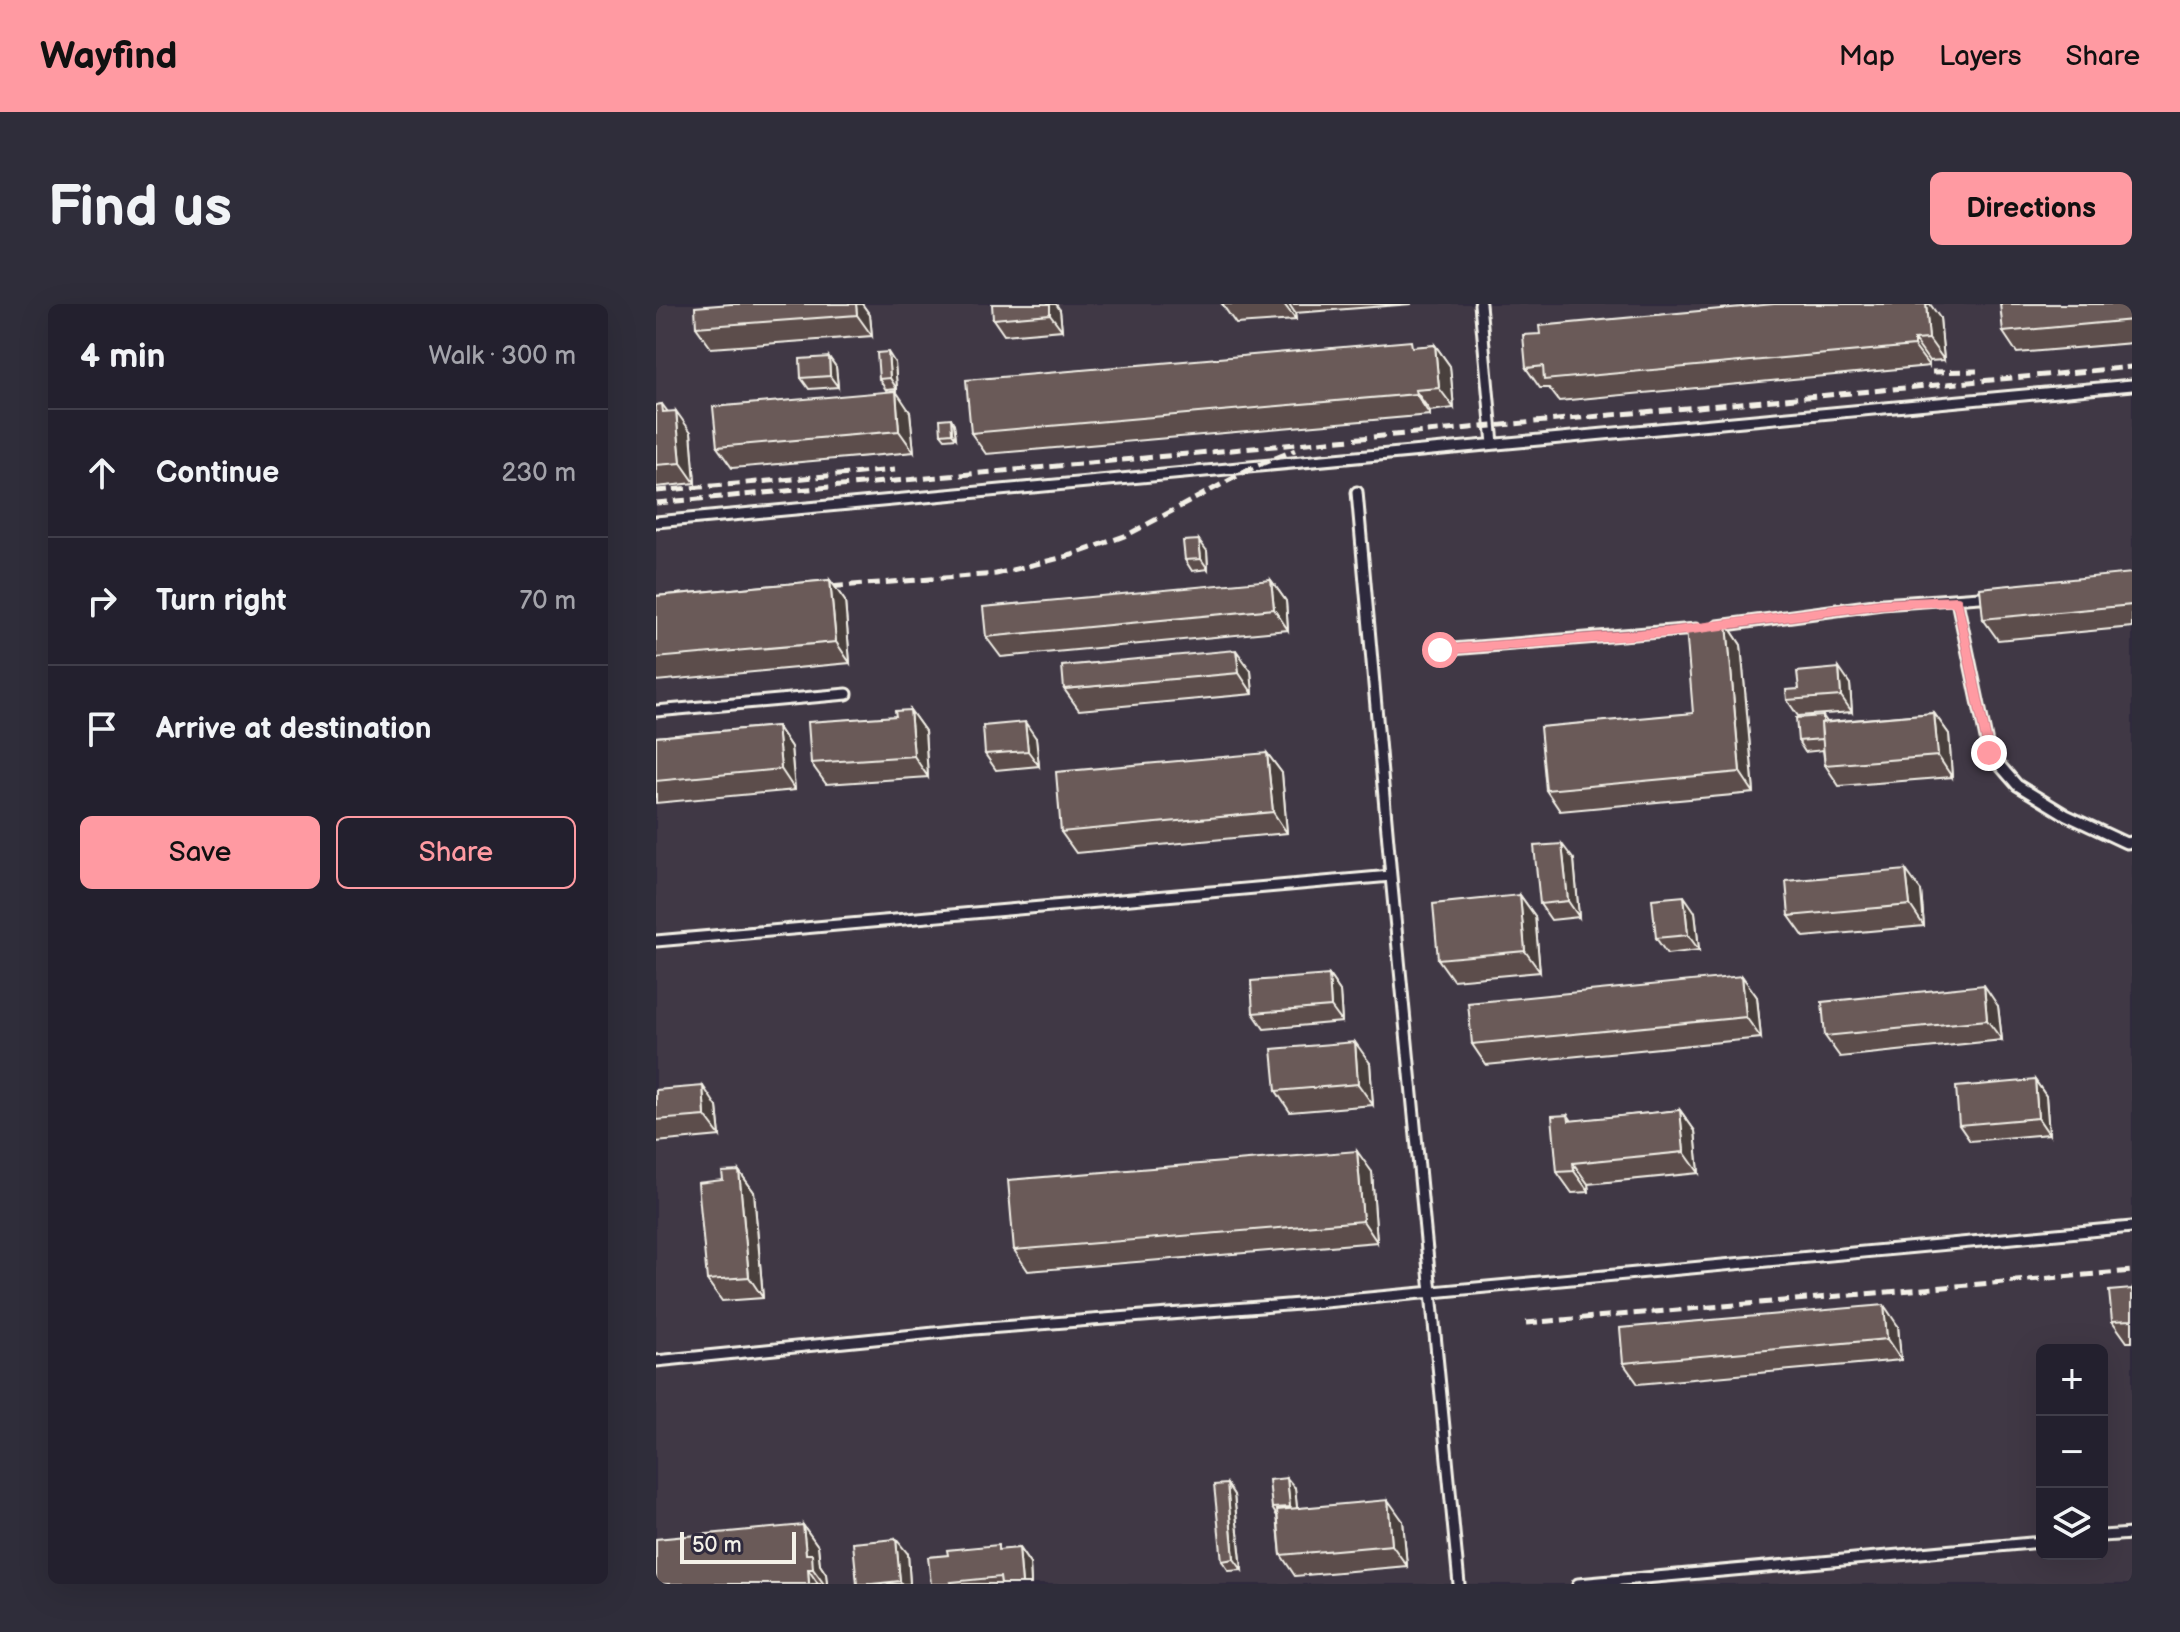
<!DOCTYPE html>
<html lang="en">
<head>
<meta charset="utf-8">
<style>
  body { margin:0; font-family:"Balsamiq Sans",sans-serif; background:#2f2d3a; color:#f1f3f6 }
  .controls { position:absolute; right:24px; bottom:24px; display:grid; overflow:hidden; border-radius:12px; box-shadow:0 8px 32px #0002 }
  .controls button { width:72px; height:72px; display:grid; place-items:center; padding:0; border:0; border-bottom:2px solid #403e4a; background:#23202e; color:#f1f3f6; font:40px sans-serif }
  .scale { position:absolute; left:24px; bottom:20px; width:116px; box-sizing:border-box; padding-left:8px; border:4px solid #f4f1e8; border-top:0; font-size:22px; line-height:28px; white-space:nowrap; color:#f4f1e8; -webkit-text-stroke:6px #2f2a3d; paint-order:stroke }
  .stop { position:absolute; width:24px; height:24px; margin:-18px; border:6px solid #ff9aa2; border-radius:50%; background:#fff }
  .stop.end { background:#ff9aa2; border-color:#fff; box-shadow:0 2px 8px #0008 }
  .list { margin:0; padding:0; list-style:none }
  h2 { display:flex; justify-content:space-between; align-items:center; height:104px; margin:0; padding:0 32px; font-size:34px }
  h2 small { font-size:26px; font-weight:400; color:#a3a3aa }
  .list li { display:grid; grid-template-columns:52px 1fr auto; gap:24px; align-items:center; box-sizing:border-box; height:128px; padding:0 32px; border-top:2px solid #403e4a }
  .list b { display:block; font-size:30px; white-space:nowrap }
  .list em { font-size:26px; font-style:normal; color:#a3a3aa }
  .actions { display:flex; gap:16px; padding:24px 32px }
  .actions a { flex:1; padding:18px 0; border:2px solid #ff9aa2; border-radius:12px; text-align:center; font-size:28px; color:#ff9aa2 }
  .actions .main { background:#ff9aa2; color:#111 }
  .icon { flex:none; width:44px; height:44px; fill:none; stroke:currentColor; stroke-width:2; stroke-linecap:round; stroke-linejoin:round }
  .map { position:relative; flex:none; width:1476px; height:1280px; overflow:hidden; border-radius:12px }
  header { display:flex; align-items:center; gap:48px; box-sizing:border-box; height:112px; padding:0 40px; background:#ff9aa2; color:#111 }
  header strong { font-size:38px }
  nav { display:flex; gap:44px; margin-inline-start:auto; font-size:28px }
  .intro { display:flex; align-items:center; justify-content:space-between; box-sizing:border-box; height:192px; padding:0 48px }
  h1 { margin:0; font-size:56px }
  .button { padding:20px 36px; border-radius:12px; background:#ff9aa2; color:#111; font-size:28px; font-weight:700 }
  main { display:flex; gap:48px; padding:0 48px }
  aside { flex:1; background:#23202e; border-radius:12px; box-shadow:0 8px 32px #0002 }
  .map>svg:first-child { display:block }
  .built { fill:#413845; fill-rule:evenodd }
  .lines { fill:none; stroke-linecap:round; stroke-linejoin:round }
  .service-casing { stroke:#f4f1e8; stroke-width:15 }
  .service { stroke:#2f2a3d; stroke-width:9 }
  .rail { stroke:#f4f1e8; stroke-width:5; stroke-dasharray:12 6; stroke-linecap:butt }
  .wall { fill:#5b4d4c; stroke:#f4f1e8; stroke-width:2 }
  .shaded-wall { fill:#4a3f3e; stroke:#f4f1e8; stroke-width:2 }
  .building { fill:#6a5a58; stroke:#f4f1e8; stroke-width:2 }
  .route { stroke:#ff9aa2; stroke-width:10 }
</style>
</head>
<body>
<header>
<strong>Wayfind</strong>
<nav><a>Map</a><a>Layers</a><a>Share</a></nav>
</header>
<div class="intro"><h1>Find us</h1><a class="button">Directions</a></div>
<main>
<aside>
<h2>4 min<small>Walk · 300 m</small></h2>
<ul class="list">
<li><svg class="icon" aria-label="ahead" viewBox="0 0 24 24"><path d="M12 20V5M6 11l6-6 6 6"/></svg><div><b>Continue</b></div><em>230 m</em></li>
<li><svg class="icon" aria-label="right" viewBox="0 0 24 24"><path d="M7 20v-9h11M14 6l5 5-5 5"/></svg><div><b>Turn right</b></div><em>70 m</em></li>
<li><svg class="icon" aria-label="arrive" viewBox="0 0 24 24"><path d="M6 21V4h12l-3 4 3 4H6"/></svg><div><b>Arrive at destination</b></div></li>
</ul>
<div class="actions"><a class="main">Save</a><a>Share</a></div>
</aside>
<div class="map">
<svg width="1476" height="1280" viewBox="0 0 1476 1280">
  <rect width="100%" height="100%" fill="#2f2a3d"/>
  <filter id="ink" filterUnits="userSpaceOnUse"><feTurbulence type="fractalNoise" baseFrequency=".0125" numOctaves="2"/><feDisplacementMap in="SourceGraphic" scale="16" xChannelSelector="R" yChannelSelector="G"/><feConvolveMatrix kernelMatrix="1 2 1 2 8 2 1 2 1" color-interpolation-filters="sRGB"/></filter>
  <g filter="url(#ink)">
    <!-- built -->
    <path class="built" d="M0,0H1476V1280H0ZM1386,1046H1446V1250H1386Z"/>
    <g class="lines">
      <!-- service casing -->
      <g class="service-casing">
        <path id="service" d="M824,0L837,140
          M701,188L735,572L803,1280
          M0,218L1476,81
          M1301,297L1333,449L1361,481L1410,511L1470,539L1476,538
          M1062,322L1226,300L1338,292
          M784,346L1040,325
          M0,407L191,390
          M0,637L735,572
          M0,1057L318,1025L669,998L1476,923
          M1446,1232L1476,1230
          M922,1280L1386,1238"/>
      </g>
      <!-- service -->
      <use href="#service" class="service"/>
      <!-- rail -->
      <path class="rail" d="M1276,68L1321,67
        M0,187L239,166
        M0,199L1476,63
        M158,284L340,270L416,251L471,231L600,162L639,146
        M870,1019L1476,967"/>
    </g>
    <!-- wall -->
    <path class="wall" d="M75,0H206L214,11L216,32L55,44L40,23Z
      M566,0H756L639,9L640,16L580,20Z
      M1476,0V39L1361,49L1347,28Z
      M404,6L406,26L348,31L337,15Z
      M1284,14L1288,56L1273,57V62L903,97L893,84H884L870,64Z
      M779,41L794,62L798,104L774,107V111L330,150L315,129L759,43Z
      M173,53L180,63L182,83L153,85L145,74Z
      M239,59L241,85L230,86L223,75Z
      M6,100L12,108L35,128L39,179L0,183V101Z
      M254,108L258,148L76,164L61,143Z
      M298,120L300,134L289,135L285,130Z
      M551,247L552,265L536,267L529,256Z
      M1476,269V323L1342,336L1327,315Z
      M174,276L189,297L194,359L0,377V292Z
      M615,276L630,297L632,326L345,353L330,333Z
      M1071,320L1085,341L1098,489L904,507L890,486L1037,409Z
      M595,367L597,390L423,406L408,385Z
      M1194,380L1196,408L1142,412L1131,396L1143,385Z
      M254,406L269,427L272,473L170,480L155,459L240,412Z
      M1278,409L1293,430L1296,473L1183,482L1169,461L1167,446L1149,448L1142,437L1167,412L1171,418Z
      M121,422L135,443L139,486L0,499V433Z
      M380,434L383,462L340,466L329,450Z
      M611,449L626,469L631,529L420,549L405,528Z
      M918,556L923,613L895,616L884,600Z
      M1265,587L1268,622L1148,633L1133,612Z
      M864,591L879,612L884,668L797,676L782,655Z
      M1039,608L1043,646L1011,650L1000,634Z
      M673,671L684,687L686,718L608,725L597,709Z
      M1086,672L1101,693L1105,734L830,761L816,740Z
      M1342,702L1346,736L1184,753L1169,732Z
      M714,759L717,801L634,808L620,787Z
      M1379,776L1390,792L1393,830L1314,837L1303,821Z
      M0,786L61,803L64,832L0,838Z
      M1024,806L1039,827L1043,869L932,880L933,888L916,889L901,868L912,811L916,817Z
      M83,867L98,888L107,994L66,997L51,976L67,876Z
      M716,868L721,938L372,967L358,946Z
      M1476,985V1038H1471L1456,1017Z
      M1242,1022L1245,1056L982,1080L967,1059Z
      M571,1180L578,1191L586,1266L573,1267L566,1257Z
      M639,1184L641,1205L747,1217L751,1262L639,1272L625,1251L621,1212L616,1204Z
      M147,1221L162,1242L164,1261L170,1270L171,1280H0Z
      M363,1244L374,1260L375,1280H275L345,1246Z
      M252,1250L254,1280H201Z"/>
    <!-- shaded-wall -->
    <path class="shaded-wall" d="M200,0H206L214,11L216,32L201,11Z
      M394,0H400L404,6L406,26L394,10Z
      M628,0H633L639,9L640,16Z
      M1270,0H1274L1284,14L1288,56L1273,35Z
      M1258,36L1273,57V62L1258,42Z
      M779,41L794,62L798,104L783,84Z
      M232,48L239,59L241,85L234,74Z
      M173,53L180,63L182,83L174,72Z
      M759,86L774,107V111L760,90Z
      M240,87L254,108L258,148L243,127Z
      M20,107L35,128L39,179L25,159Z
      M295,114L298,120L300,134L296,129Z
      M543,236L551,247L552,265L545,255Z
      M174,276L189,297L194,359L180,338Z
      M615,276L630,297L632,326L618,305Z
      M1071,320L1085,341L1098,489L1084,468Z
      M580,346L595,367L597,390L583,369Z
      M1183,364L1194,380L1196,408L1185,392Z
      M254,406L269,427L272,473L258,452Z
      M1278,409L1293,430L1296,473L1282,452Z
      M369,418L380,434L383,462L372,447Z
      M121,422L135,443L139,486L125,465Z
      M611,449L626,469L631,529L617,508Z
      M906,540L918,556L923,613L912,597Z
      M1250,566L1265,587L1268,622L1254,601Z
      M864,591L879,612L884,668L869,647Z
      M1028,592L1039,608L1043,646L1032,631Z
      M673,671L684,687L686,718L675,703Z
      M1086,672L1101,693L1105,734L1090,713Z
      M1328,681L1342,702L1346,736L1331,716Z
      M699,738L714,759L717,801L702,780Z
      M1379,776L1390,792L1393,830L1382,814Z
      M47,782L61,803L64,832L49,812Z
      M1024,806L1039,827L1043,869L1028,848Z
      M701,847L716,868L721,938L707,917Z
      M917,859L932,880L933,888L918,867Z
      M83,867L98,888L107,994L93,973Z
      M1228,1001L1242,1022L1245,1056L1231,1035Z
      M631,1174L639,1184L642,1213L634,1203Z
      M571,1180L578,1191L586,1266L578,1255Z
      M732,1196L747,1217L751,1262L736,1241Z
      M147,1221L162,1242L164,1261L170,1270L171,1280H168L157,1265L150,1250Z
      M240,1235L252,1250L254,1280H246L244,1277Z
      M363,1244L374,1260L375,1280H366Z
      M152,1265L162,1280H153Z"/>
    <!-- building -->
    <path class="building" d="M75,0H200L201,11L40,23L39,3Z
      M336,0H394V10L337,15Z
      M1118,0H1270L1273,35L1258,36V42L888,76L887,62L870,64L867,31L884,30L883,22Z
      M1344,0H1476V16L1347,28Z
      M755,37L756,43L779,41L783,84L759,86L760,90L315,129L310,76Z
      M232,48L234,74L223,75L221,49Z
      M173,53L174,72L145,74L144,55Z
      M240,87L243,127L61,143L57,103Z
      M6,100L7,108L20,107L25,159L0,161V101Z
      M295,114L296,129L285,130L284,115Z
      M543,236L545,255L529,256L527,237Z
      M1476,269V301L1327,315L1324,284Z
      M174,276L180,338L0,354V292Z
      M615,276L618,305L330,333L327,303Z
      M1071,320L1084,468L890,486L884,423L1037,409L1030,324Z
      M580,346L583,369L408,385L406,362Z
      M1183,364L1185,392L1131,396L1130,386L1143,385L1141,368Z
      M254,406L258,452L155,459L152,418L240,412L239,407Z
      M1278,409L1282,452L1169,461L1165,419Z
      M1167,412V418L1165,419L1166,435L1142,437L1140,414Z
      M369,418L372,447L329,450L327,422Z
      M121,422L125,465L0,477V433Z
      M611,449L617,508L405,528L400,468Z
      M906,540L912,597L884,600L878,542Z
      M1250,566L1254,601L1133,612L1130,577Z
      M864,591L869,647L782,655L777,600Z
      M1028,592L1032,631L1000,634L996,595Z
      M673,671L675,703L597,709L595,677Z
      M1086,672L1090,713L816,740L812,699Z
      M1328,681L1331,716L1169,732L1166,698Z
      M699,738L702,780L620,787L616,745Z
      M1379,776L1382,814L1303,821L1300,783Z
      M47,782L49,812L0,816V786Z
      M1024,806L1028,848L917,859L918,867L901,868L896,812L912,811L913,817Z
      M701,847L707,917L358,946L352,876Z
      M83,867L93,973L51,976L42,879L67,876L66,868Z
      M1476,985V1016L1456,1017L1453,987Z
      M1228,1001L1231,1035L967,1059L964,1024Z
      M631,1174L634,1203L616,1204L613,1176Z
      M571,1180L578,1255L566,1257L558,1181Z
      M732,1196L736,1241L625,1251L621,1206Z
      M147,1221L150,1250H156L157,1265H152L153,1280H0V1235Z
      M240,1235L244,1277L216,1280H201L197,1239Z
      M342,1241V1246L363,1244L366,1280H345L344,1273L295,1278L296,1280H275L272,1253L292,1251L291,1246Z"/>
  </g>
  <g class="lines" filter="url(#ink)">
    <!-- route -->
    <path class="route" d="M784,346L1013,328L1226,300L1301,297L1333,449"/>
  </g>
</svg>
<div class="controls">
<button>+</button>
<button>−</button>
<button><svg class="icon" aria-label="layers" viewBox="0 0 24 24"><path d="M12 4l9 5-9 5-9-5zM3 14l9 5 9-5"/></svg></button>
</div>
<div class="scale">50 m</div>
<div class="stop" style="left:784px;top:346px"></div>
<div class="stop end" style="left:1333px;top:449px"></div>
</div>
</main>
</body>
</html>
